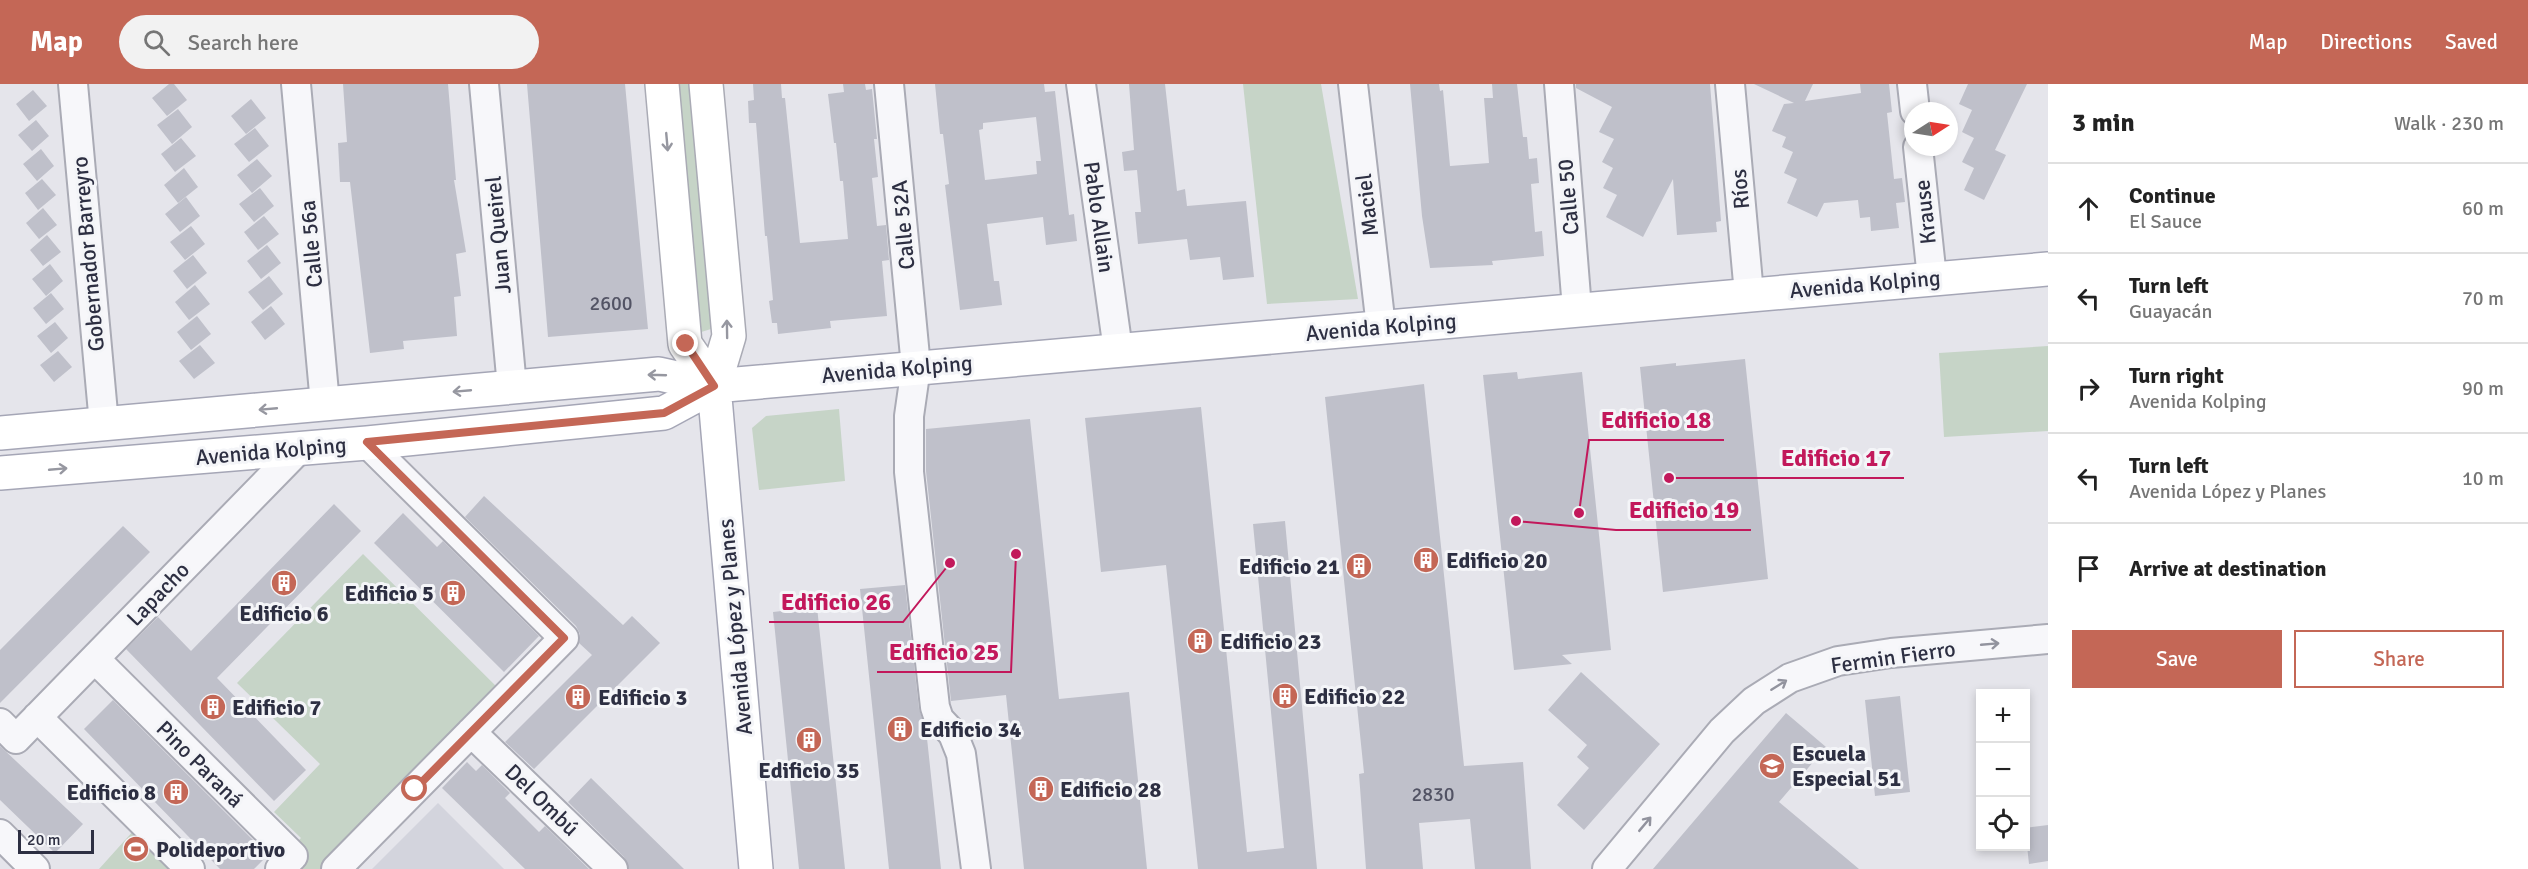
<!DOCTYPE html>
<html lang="en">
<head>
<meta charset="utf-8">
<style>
  body { margin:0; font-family:Signika,sans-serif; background:#f2f2f2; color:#222 }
  .controls { position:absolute; right:18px; bottom:18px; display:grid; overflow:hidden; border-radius:0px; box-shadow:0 3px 9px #0003 }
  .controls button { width:54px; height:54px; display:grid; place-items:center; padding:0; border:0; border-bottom:2px solid #e0e0e0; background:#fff; color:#222; font:30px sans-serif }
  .compass { position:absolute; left:1904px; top:18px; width:54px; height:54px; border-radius:50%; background:#fff; box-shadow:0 3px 9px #0003; rotate:78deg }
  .scale { position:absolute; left:18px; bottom:15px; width:76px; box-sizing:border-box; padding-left:6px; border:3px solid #2d2f42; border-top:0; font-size:16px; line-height:21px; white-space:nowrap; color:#2d2f42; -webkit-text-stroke:4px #f4f5f8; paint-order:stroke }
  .stop { position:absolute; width:18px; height:18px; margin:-14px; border:4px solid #c46756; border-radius:50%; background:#fff }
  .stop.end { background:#c46756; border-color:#fff; box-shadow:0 2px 6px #0008 }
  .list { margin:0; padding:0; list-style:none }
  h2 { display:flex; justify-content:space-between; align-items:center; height:78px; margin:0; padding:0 24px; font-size:26px }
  h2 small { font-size:20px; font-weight:400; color:#767676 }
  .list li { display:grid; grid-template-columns:39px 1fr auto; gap:18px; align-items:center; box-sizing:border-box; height:90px; padding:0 24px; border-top:2px solid #e0e0e0 }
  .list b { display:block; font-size:22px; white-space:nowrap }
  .list p { margin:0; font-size:20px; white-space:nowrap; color:#767676 }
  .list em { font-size:20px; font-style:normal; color:#767676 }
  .actions { display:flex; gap:12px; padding:18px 24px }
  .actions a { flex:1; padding:14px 0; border:2px solid #c46756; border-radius:0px; text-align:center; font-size:21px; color:#c46756 }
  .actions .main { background:#c46756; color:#fff }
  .icon { flex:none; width:33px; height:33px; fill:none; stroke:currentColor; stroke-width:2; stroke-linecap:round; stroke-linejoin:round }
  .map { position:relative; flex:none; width:2048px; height:785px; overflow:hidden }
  header { display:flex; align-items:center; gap:36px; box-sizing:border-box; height:84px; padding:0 30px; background:#c46756; color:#fff }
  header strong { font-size:28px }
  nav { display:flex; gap:33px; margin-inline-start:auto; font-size:21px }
  .search { width:420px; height:54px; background:#f2f2f2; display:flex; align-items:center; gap:15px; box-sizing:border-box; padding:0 21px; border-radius:33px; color:#767676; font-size:22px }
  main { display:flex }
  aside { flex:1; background:#fff }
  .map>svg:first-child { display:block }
  .built { fill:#d3d4dd }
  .green { fill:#c6d4c7 }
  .building { fill:#bfc0ca; fill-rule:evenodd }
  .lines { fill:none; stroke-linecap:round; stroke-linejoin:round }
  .street-casing { stroke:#aaabb5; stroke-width:32 }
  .secondary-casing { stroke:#aaabb5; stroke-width:36 }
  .primary-casing { stroke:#a5a6b6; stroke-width:36 }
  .street { stroke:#f7f7fa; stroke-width:28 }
  .secondary { stroke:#fff; stroke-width:33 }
  .primary { stroke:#fff; stroke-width:33 }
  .oneway { stroke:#9697a0 }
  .oneway2 { stroke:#92939e }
  .route { stroke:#c46756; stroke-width:8 }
  .labels { text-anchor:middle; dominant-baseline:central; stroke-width:6; stroke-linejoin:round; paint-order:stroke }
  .number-label { font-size:20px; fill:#525364 }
  .street-label { font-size:22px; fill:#2d2f42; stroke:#f4f5f8 }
  .poi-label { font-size:22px; font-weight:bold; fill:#2d2f42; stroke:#f4f5f8; text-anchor:start }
  .leader { fill:none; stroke:#c2185b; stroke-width:2 }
  .callout-dot { fill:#c2185b; stroke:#f4f5f8; stroke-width:2 }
  .callout-label { font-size:24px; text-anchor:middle; font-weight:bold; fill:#c2185b; stroke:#f4f5f8; stroke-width:6; stroke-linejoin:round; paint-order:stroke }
</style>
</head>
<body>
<header>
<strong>Map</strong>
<div class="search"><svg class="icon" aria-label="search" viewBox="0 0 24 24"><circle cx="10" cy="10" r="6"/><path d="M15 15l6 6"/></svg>Search here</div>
<nav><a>Map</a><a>Directions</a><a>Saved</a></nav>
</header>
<main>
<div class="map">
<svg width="2048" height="785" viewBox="0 0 2048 785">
  <rect width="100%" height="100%" fill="#e5e5eb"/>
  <!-- built -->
  <path class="built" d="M438,719L504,785H372Z"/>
  <!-- green -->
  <path class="green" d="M673,0H691L714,244L695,250Z
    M1243,0H1321L1358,215L1267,220Z
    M2048,262V347L1944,353L1939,269Z
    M839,325L845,397L759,406L752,344L766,332Z
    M363,470L516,622L356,785H271L301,754L274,728L320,680L237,599Z
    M135,745L174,785H99Z"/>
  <!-- building -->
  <path class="building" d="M169,0H174L187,16L167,32L152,14Z
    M343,0H448L456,96H454L466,168L456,170L461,212L454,213L457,252L403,257L404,265L370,269L350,98H340L338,59L347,58Z
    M527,0H625L648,245L548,253Z
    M753,0H781L782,14H785L800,159L848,155L843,97H840L836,59H834L828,10L844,8L843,0H865L866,6L872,5L877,55H874L878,93L872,94L877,142L886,141L889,176L882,177L887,232L830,237L831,244L778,250L777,239H772L769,217L773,216L767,152H765L756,39H749L748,17L754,16Z
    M935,0H1044L1045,8L1055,7L1069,131L1074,130L1077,157L1046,161L1043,133L987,140L994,197H999L1002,221L960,226L945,101L949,100L943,50H940ZM1036,33L1041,77H1036L1037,90L985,96L979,46L983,45V39Z
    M1129,0H1165L1177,107L1185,105L1187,122L1246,117L1254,193L1223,196L1220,173L1190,176L1187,155L1138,160L1135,128H1141L1137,86L1124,87L1122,68L1134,66Z
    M1410,0H1439L1440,7L1443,6L1450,82L1489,79L1484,14H1493L1492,0H1517L1523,53H1527L1529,75L1537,74L1539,99L1531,100L1535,148L1542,147L1544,172L1492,177L1493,181L1430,184L1422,132Z
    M1576,0H1710L1721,137L1716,138L1717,148L1677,151L1673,95L1643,153L1606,133L1617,111L1603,104L1613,84L1602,78L1614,55L1599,48L1612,23L1576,4Z
    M1754,0H1813L1805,17L1861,9L1860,0H1889L1892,28L1887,29L1894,95L1902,94L1905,118L1896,119L1899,144L1871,147L1870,133L1860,134L1858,116L1824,119L1817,133L1787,119L1797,95L1784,89L1793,68L1782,63L1786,53L1772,47L1784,20L1794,19Z
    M1968,0H2027L1995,66L2006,71L1984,116L1964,106L1974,84L1962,78L1974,54L1962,48L1972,26L1959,20Z
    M33,6L47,22L29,37L16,20Z
    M251,15L266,34L246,50L231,32Z
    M178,25L192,43L172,60L157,41Z
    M36,36L49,52L32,67L18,51Z
    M255,44L269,62L249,78L234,60Z
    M181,54L196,72L175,88L161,70Z
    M41,65L54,82L37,97L23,80Z
    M257,75L272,92L252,109L237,91Z
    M184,84L198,103L178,119L164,101Z
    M42,95L56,111L38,126L25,109Z
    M260,104L274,122L254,138L239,120Z
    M186,113L200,132L180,148L165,130Z
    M43,124L57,141L39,155L26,139Z
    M264,132L279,150L258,166L244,148Z
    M191,142L205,160L185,176L170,158Z
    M47,151L61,168L43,182L30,166Z
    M267,161L281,179L261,195L247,177Z
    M193,171L207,189L187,205L173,187Z
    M50,180L63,197L46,212L32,195Z
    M269,192L283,210L263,226L248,208Z
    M195,201L210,220L189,236L175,218Z
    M51,209L64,225L46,240L33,224Z
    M271,222L285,240L265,256L251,238Z
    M197,232L211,250L191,266L177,248Z
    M55,238L68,254L51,269L37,252Z
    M200,261L215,279L194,295L179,277Z
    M58,267L72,283L54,298L40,281Z
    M1745,275L1768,495L1663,508L1640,283L1676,279V282Z
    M1517,288L1518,295L1582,288L1611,566L1562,571L1572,580L1514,586L1483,291Z
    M1424,300L1464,682L1523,678L1531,785H1475L1470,735L1419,739L1423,785H1366L1359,690L1364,689L1325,313Z
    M1201,323L1247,768L1284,764L1253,440L1285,437L1317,785H1198L1166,481L1101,488L1085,334Z
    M1030,335L1059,615L1129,608L1147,785H1024L1006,611L951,617L926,387V345Z
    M484,412L623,541L632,532L660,559L534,685L505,658L592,571L579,559L580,550L576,542L465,433Z
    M334,420L361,447L217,594L306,686L274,717L126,565L158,533L191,567Z
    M403,429L437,463L443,457L539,552L504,588L374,459Z
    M123,442L150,468L0,619V566Z
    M905,501L919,625L926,645L941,785H889L860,505Z
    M817,523L845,785H799L773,528Z
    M1581,588L1660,660L1584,746L1557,721L1589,684L1577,673L1587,661L1548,626Z
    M1900,612L1910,708L1875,712L1865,616Z
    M113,616L268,771L254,785H220L84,645Z
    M1786,629L1826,663L1779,718L1859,785H1653Z
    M0,662L83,740L55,769L0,716Z
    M467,678L476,687L482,681L510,709L505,714L539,748L545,742L589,785H525L442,704Z
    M591,694L684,785H629L624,773L568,718Z
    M2048,741V777L2029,780L2025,744Z"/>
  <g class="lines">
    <!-- street casing -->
    <g class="street-casing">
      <path id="street" d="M73,0L104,340
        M296,0L325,320
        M484,0L512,303
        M889,0L916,283L909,332V388L935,623L939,635L953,650L961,670L976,785
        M1081,0L1118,266
        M1353,0L1381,243
        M1559,0L1577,225
        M1730,0L1749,210
        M1912,0L1915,27
        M1918,63L1932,194
        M95,575L293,772L280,785
        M37,633L190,785
        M0,639L16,655L300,364
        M471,648L613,785
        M0,750L35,785
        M336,785L564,554L367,359
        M1607,785L1722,647L1754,617L1790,594L1838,577L1891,569L2048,555"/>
    </g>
    <!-- secondary casing -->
    <g class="secondary-casing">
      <path id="secondary" d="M662,0L685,260L714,302
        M706,0L729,252L714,302"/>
    </g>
    <!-- primary casing -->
    <g class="primary-casing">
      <path id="primary" d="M714,302L756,785
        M0,349L659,290L714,302L2048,185
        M0,389L367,359L664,329L714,302"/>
    </g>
    <!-- street -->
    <use href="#street" class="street"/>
    <!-- secondary -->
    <use href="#secondary" class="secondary"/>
    <!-- primary -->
    <use href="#primary" class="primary"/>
  </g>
  <!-- one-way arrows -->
  <defs><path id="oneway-shaft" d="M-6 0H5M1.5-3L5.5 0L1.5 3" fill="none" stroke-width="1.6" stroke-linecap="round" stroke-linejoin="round" transform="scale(1.5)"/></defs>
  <g class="oneway">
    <use href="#oneway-shaft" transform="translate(667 58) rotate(85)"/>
    <use href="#oneway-shaft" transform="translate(727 245) rotate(-91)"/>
    <use href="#oneway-shaft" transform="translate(657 291) rotate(-178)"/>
    <use href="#oneway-shaft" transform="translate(462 307) rotate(175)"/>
    <use href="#oneway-shaft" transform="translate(268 325) rotate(175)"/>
    <use href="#oneway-shaft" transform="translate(58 385) rotate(-5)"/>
  </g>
  <g class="oneway2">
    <use href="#oneway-shaft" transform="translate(1990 560) rotate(-5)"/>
    <use href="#oneway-shaft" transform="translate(1779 601) rotate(-32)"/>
    <use href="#oneway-shaft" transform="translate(1645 740) rotate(-50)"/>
  </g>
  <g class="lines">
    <!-- route -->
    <path class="route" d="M415,705L564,554L367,358L664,329L714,302L686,260"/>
  </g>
  <!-- icons -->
  <defs>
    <g id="building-disc" transform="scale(1.35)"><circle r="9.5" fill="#c46756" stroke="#f4f5f8"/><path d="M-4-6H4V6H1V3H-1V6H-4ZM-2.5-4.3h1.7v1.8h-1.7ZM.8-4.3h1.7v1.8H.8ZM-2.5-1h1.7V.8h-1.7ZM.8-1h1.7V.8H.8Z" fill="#fff"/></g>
    <g id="school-disc" transform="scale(1.35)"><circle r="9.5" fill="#c46756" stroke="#f4f5f8"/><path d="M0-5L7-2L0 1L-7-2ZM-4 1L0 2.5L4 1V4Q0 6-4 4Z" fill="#fff"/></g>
    <g id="stadium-disc" transform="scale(1.35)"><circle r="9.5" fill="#c46756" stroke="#f4f5f8"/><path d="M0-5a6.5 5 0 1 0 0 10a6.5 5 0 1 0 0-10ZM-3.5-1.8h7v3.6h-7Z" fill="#fff"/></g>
  </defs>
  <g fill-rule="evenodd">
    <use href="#building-disc" x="1426" y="476"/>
    <use href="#building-disc" x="1359" y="482"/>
    <use href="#building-disc" x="284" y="499"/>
    <use href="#building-disc" x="453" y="509"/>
    <use href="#building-disc" x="1200" y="557"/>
    <use href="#building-disc" x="1285" y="612"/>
    <use href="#building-disc" x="578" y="613"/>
    <use href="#building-disc" x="213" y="623"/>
    <use href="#building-disc" x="900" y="645"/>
    <use href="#building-disc" x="809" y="656"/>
    <use href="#school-disc" x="1772" y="682"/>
    <use href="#building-disc" x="1041" y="705"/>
    <use href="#building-disc" x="176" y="708"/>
    <use href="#stadium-disc" x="136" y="765"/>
  </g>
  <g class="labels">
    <!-- number labels -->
    <g class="number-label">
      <text x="611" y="219">2600</text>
      <text x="1433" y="710">2830</text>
    </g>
    <!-- street labels -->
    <g class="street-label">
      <text transform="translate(1740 105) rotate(-95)">Ríos</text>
      <text transform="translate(1568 113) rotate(-95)">Calle 50</text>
      <text transform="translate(1367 121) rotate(-97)">Maciel</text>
      <text transform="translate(1925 128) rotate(-96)">Krause</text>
      <text transform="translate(1099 133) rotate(82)">Pablo Allain</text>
      <text transform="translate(903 141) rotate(-95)">Calle 52A</text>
      <text transform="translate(498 151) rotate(-95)">Juan Queirel</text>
      <text transform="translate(311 160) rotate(-95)">Calle 56a</text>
      <text transform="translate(88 170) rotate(-95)">Gobernador Barreyro</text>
      <text transform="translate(1865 200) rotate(-5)">Avenida Kolping</text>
      <text transform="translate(1381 243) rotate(-5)">Avenida Kolping</text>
      <text transform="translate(897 285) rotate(-5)">Avenida Kolping</text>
      <text transform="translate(271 367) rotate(-5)">Avenida Kolping</text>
      <text transform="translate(158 510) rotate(-46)">Lapacho</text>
      <text transform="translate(735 543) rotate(-95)">Avenida López y Planes</text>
      <text transform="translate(1893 573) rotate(-8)">Fermin Fierro</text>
      <text transform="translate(200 680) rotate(45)">Pino Paraná</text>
      <text transform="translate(542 716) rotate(44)">Del Ombú</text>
    </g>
    <!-- poi labels -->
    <g class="poi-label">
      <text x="1446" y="476">Edificio 20</text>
      <text x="1340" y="482" text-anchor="end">Edificio 21</text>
      <text x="434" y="509" text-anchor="end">Edificio 5</text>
      <text x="284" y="529" text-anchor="middle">Edificio 6</text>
      <text x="1220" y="557">Edificio 23</text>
      <text x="1304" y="612">Edificio 22</text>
      <text x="598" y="613">Edificio 3</text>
      <text x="232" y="623">Edificio 7</text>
      <text x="920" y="645">Edificio 34</text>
      <text x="1792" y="669">Escuela<tspan x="1792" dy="25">Especial 51</tspan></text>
      <text x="809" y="686" text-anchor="middle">Edificio 35</text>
      <text x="1060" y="705">Edificio 28</text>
      <text x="156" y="708" text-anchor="end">Edificio 8</text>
      <text x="156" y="765">Polideportivo</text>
    </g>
  </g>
  <!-- callouts -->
  <path class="leader" d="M1579 429L1589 356H1724M1669 394L1769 394H1904M1516 437L1616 446H1751M950 479L903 538H769M1016 470L1011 588H877"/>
  <g class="callout-dot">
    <circle cx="1579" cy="429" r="6"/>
    <circle cx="1669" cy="394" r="6"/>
    <circle cx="1516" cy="437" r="6"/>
    <circle cx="950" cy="479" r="6"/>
    <circle cx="1016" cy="470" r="6"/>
  </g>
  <g class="callout-label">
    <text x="1656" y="344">Edificio 18</text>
    <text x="1836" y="382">Edificio 17</text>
    <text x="1684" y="434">Edificio 19</text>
    <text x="836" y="526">Edificio 26</text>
    <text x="944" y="576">Edificio 25</text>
  </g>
</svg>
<div class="controls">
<button>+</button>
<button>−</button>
<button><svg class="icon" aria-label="locate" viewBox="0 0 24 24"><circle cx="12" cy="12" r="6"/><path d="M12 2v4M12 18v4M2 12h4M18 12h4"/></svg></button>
</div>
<svg class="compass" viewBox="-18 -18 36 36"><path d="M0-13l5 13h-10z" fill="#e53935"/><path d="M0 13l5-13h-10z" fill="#767676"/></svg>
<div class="scale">20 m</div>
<div class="stop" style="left:415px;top:705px"></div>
<div class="stop end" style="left:686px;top:260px"></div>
</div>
<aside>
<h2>3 min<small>Walk · 230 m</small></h2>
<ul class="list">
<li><svg class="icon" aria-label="ahead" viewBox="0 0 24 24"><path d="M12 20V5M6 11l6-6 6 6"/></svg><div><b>Continue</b><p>El Sauce</p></div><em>60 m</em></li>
<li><svg class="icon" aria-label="left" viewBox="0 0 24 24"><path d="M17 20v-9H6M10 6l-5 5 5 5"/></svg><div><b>Turn left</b><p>Guayacán</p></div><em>70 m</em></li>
<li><svg class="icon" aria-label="right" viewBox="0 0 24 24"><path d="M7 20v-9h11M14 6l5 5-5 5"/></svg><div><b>Turn right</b><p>Avenida Kolping</p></div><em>90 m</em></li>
<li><svg class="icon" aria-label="left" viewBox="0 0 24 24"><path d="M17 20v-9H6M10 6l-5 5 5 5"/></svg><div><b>Turn left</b><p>Avenida López y Planes</p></div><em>10 m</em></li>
<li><svg class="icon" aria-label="arrive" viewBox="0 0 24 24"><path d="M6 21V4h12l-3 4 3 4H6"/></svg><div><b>Arrive at destination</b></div></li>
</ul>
<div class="actions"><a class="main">Save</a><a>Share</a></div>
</aside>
</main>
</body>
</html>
